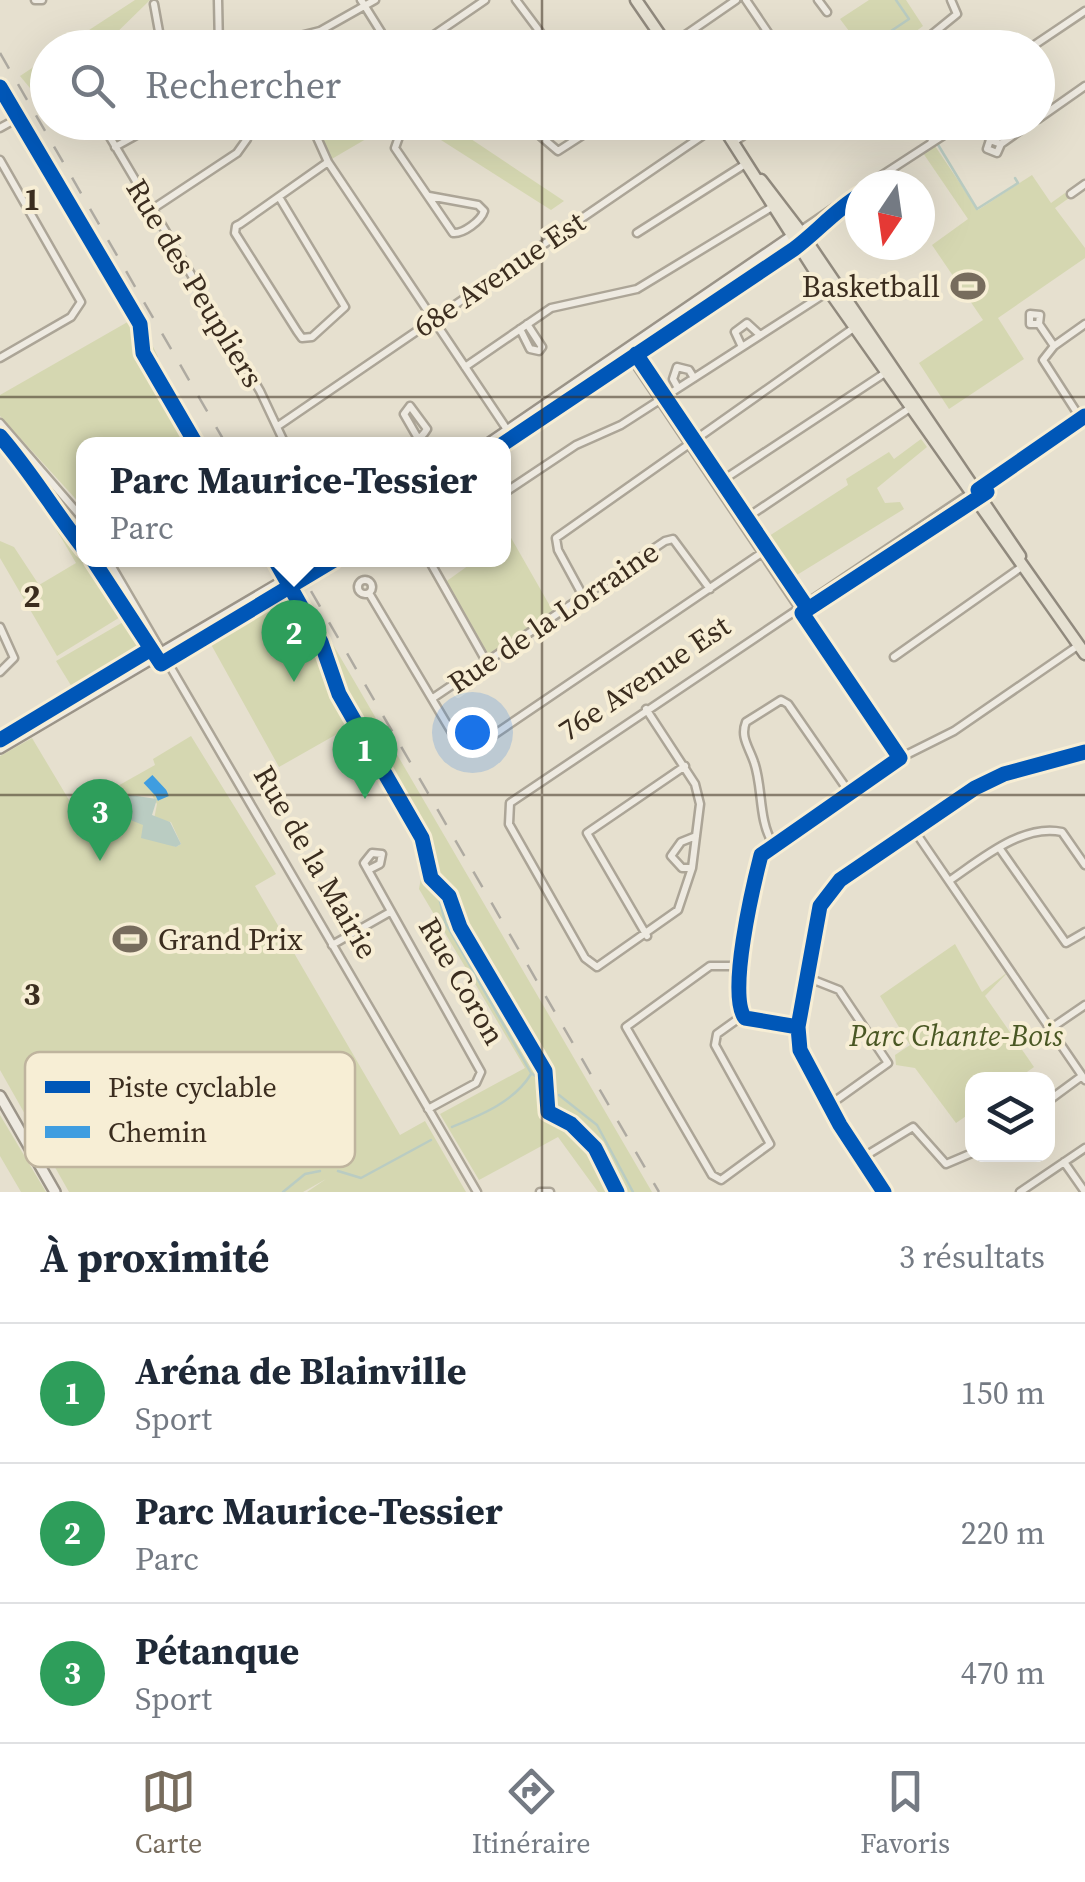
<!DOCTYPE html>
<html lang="fr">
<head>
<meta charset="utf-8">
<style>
  body { margin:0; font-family:"Source Serif 4",serif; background:#f2f2f3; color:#1f2937 }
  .controls { position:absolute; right:30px; bottom:30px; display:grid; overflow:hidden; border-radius:20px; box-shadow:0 10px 40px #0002 }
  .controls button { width:90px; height:90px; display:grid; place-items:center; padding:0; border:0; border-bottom:2px solid #e0e1e3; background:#fff; color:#1f2937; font:50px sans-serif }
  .compass { position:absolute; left:845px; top:170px; width:90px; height:90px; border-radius:50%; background:#fff; box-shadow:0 10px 40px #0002; rotate:193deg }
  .you { position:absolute; left:472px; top:732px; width:35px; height:35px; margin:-25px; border:8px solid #fff; border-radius:50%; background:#1a73e8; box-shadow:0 0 0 15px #1a73e833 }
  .badge { display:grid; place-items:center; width:65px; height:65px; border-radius:50%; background:#776c5d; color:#fff; font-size:32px; font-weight:700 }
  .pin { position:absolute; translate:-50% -82px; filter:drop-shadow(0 2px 5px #0008) }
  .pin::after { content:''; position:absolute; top:52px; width:35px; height:30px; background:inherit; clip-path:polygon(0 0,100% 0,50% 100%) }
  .popup { position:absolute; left:76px; top:437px; width:435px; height:130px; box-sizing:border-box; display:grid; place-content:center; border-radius:20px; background:#fff; filter:drop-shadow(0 2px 8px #0005); font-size:32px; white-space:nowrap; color:#747a83 }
  .popup b { font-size:38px; color:#1f2937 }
  .popup::after { content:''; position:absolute; left:50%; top:100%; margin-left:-20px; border:20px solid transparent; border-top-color:#fff }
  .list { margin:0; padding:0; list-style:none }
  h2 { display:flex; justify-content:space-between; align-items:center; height:130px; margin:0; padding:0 40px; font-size:42px }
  h2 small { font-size:32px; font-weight:400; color:#747a83 }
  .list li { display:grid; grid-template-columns:65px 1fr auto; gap:30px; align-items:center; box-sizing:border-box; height:140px; padding:0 40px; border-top:2px solid #e0e1e3 }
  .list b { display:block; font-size:38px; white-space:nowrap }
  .list p { margin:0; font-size:32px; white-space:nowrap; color:#747a83 }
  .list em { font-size:32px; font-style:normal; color:#747a83 }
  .icon { flex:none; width:55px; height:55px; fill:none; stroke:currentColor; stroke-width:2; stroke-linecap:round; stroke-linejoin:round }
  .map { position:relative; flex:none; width:1085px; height:1192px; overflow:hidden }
  .search { position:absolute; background:#fff; box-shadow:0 10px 40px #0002; left:30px; right:30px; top:30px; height:110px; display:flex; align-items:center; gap:25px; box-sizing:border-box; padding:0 35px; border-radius:55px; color:#747a83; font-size:38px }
  .sheet { height:550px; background:#fff }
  nav { display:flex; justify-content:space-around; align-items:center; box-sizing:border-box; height:140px; border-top:2px solid #e0e1e3; background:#fff; font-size:28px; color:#747a83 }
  nav a { display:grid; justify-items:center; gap:5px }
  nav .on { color:#776c5d }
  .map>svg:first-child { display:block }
  .green { fill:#d5d7b1; fill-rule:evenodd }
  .water { fill:#baccc2 }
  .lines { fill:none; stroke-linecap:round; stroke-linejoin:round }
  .stream { stroke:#baccc2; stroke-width:2.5 }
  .street-casing { stroke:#aca597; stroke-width:11 }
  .secondary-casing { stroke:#9b9488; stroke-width:14 }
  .primary-casing { stroke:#918a7e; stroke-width:15 }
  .street { stroke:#eeeae1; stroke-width:6 }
  .secondary { stroke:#eeeae1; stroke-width:9 }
  .primary { stroke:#e6e1d2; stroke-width:10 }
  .rail { stroke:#aeaaa1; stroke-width:2.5; stroke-dasharray:18 18; stroke-linecap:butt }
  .quiet { stroke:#3f9de0; stroke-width:12; stroke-dasharray:25 12; stroke-linecap:butt }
  .cycleway-casing { stroke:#f7eed5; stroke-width:21 }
  .cycleway { stroke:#0057b8; stroke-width:15 }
  .grid { fill:none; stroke:#3b2d1f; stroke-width:2.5; stroke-opacity:0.55 }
  .labels { text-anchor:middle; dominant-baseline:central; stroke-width:8; stroke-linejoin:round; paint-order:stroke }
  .street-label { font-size:30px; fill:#3b2d1f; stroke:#f7eed5 }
  .poi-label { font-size:30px; fill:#3b2d1f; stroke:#f7eed5; text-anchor:end }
  .park-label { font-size:30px; font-style:italic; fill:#4a5824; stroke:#f7eed5 }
  .key { fill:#f7eed5; stroke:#bfb49e; stroke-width:2.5 }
  .key-label { font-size:28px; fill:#3b2d1f }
  .grid-label { font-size:32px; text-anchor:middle; font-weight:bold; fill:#3b2d1f; stroke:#f7eed5; stroke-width:8; stroke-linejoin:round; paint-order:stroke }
</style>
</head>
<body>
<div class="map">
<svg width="1085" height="1192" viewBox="0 0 1085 1192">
  <rect width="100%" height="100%" fill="#e6e0cf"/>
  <!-- green -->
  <path class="green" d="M135,0H150L102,47H63Z
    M869,0H906L923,26L895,47H861L840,19Z
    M47,58V88L35,94L20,76Z
    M423,122L447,123L564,201L551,210L419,126Z
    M311,123H415L395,140L378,132L330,160Z
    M933,143L978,210L1032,175L1051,203L1065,193L1069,198L1055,208L1085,248V258L998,318L1024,359L949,409L919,363L983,320L932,245L968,219L921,150Z
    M138,316L158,357L152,363L198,444H84V508L0,416V395Z
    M921,439L927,447L877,488L885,503L900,502L904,509L792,578L766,538L848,485L846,479L889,452L894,459Z
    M63,525L84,550V560H97L130,611L57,656L0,558V541L14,547L39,585L76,563L56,529Z
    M510,536L554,613L487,659L444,583L476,560H504V540Z
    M300,588L652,1192H598L558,1137L479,1180L440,1114L525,1068L419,889L425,855L353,725L279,767L208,639Z
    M130,618L148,649L75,692L56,661Z
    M191,736L276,874L255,886L400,1135L425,1121L466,1192H307L326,1179L303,1192H69L0,1070V756L32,738L75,810L155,765L153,759ZM130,795H152L157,804L154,819L171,822L181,844L176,847C147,837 141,822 130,795Z
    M955,944L982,992L1009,971L985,996L1034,1067L1017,1079L972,1080V1112L956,1123L915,1068L896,1065L895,1055L910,1045L880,996Z
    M0,1115L46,1192H21L0,1156Z"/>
  <!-- water -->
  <path class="water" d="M130,795L157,799L152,815L170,822L181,844L176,847L141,838L143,825L118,815L119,801Z"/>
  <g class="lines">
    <!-- stream -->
    <path class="stream" d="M884,48L879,39L909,19L896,0
      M923,122L933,136
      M937,143L977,209L1018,183L1015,178
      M157,361L206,444
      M341,681L430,835L439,881
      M438,893L445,922L531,1073L540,1079
      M559,1095L597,1125L633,1192
      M452,1127C481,1115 514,1102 531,1074
      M338,1171L361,1178L431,1140
      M283,1192L305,1174L320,1171"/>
    <!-- street casing -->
    <g class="street-casing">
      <path id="street" d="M35,0H42
        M218,0L219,48
        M361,0L391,48
        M516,0L552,48
        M746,0L775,43
        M818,0L827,12
        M154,4L162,48
        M668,47L736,0
        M252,48L320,31L375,0
        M415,48L485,0
        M530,48L545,38
        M932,48L930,36L957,14L951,0
        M1030,48L1085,11
        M43,105L48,103
        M1038,119L1085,86
        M101,122L260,391L285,444
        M310,122L328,162L508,431
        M416,122L400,134L395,148L453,233C463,234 481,221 484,211L478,205L429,196
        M524,122L558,151L603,122
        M979,122L990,140L1001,144L997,153L987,149L990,140
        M0,128L9,123
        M734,142L763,122
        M931,143L940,122
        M1001,144L1032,122
        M115,147L160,122
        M0,160L81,302L71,317L0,358
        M867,185L964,122
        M1071,194L1085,184
        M279,197L345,307L312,337L302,338L297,331L235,233L236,226L240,224L328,162
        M151,210L237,153L247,139L241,122
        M800,231L860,190
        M637,233L747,163
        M1039,324H1030V314L1040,315L1039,324L1054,346
        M520,329L530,349L539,351L542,347L527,324
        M742,347L735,332L747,323L759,334
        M626,350L900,758
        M465,367L551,308L637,289L772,207
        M678,388L673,379L677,367L689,370L694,378
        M1081,419L1043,360L1054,346L1085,324
        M0,423L84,520
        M278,426L721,123
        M412,444C418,440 423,436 427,429L410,406L404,414L419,440
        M717,484L888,371
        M504,493L576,445L621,425L829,291
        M742,521L913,406
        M108,560L477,1192
        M429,560L486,661
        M358 587a7 7 0 1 1 14 0a7 7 0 1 1-14 0Z
        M369,593L457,741L473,749L763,552
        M583,596L558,550L556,538L855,327
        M0,627L14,658L0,672
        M894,657L1023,566
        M433,698L665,541L673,539L710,589
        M646,709L695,784L700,804L692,868L678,910L597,967L585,958L509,824L510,803L1085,416
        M914,830L1085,1080
        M773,844C758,820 763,787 754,762C749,747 740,737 746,722L781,700L788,704L849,792
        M1000,849L1066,943L1085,932
        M692,868H682L671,856L681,842L696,836
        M368,870L380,864L382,854L372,853L364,863L481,1072L476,1083L428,1109
        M949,881C980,860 1023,823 1062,832L1085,865
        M647,936L587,833L685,766
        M332,945L390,912
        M741,966H710L626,1027L712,1175L721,1180L770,1144L715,1045L717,1034L742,1016
        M806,977L839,990L888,1063L828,1106
        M742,1016L738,985L764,851L900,758L954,731L1079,645
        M742,1016L798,1027
        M1050,1029L1085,1005
        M1048,1101L1082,1076
        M862,1158L913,1127L946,1164L972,1153
        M1064,1162L1085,1192
        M540,1192H550
        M884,1192L840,1125L800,1050L798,1027L820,906L840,880L975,788L1004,774L1085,752
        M1020,1192L1085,1148"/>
    </g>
    <!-- secondary casing -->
    <g class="secondary-casing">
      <path id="secondary" d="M488,444L798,232
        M0,748L319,560
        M0,1096L55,1192"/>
    </g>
    <!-- primary casing -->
    <g class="primary-casing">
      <path id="primary" d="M636,0L669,48
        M720,122L813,268L1085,654
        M761,180L800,231L1020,556"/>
    </g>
    <!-- street -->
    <use href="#street" class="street"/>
    <!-- secondary -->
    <use href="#secondary" class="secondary"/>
    <!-- primary -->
    <use href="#primary" class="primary"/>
    <!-- rail -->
    <path class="rail" d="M0,53L226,444
      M293,560L659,1192"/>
    <!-- quiet -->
    <path class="quiet" d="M148,779L161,793L168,809"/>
    <!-- cycleway casing -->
    <g class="cycleway-casing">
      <path id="cycleway" d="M0,87L140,324L143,353L196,444
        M636,354L808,609
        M0,436C32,473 54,511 84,549
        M503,444L794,249C818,231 834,211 860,195
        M978,490L1085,416
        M93,560L161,664L334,560
        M275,560L321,642L339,694L422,838L431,878L449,896L460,927L545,1071L548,1112L571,1124L595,1148L617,1192
        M0,740L151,649
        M798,1027L745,1018C727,996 753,886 761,855L900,758L802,613L987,492
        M884,1192L840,1125L800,1050L798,1027L820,906L840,880L975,788L1004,774L1085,752"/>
    </g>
    <!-- cycleway -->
    <use href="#cycleway" class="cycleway"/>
  </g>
  <!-- grid -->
  <path class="grid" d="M542,0V48M542,122V1192M0,397H1085M0,795H1085"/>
  <!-- icons -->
  <defs>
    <g id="stadium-bare" transform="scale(2.7)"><path d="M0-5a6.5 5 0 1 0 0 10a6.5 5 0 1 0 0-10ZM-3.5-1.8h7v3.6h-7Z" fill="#776c5d" stroke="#f7eed5" stroke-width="2.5" paint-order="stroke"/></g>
  </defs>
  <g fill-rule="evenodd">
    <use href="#stadium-bare" x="968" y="286"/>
    <use href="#stadium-bare" x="130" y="939"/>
  </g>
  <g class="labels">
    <!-- street labels -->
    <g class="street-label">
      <text transform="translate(499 274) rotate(-34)">68e Avenue Est</text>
      <text transform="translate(195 283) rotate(59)">Rue des Peupliers</text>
      <text transform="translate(553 617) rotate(-34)">Rue de la Lorraine</text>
      <text transform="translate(644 678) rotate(-34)">76e Avenue Est</text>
      <text transform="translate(316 862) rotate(60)">Rue de la Mairie</text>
      <text transform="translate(462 981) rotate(60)">Rue Coron</text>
    </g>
    <!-- poi labels -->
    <g class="poi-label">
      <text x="940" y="286">Basketball</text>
      <text x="158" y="939" text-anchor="start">Grand Prix</text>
    </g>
    <!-- park labels -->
    <g class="park-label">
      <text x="956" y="1035">Parc Chante-Bois</text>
    </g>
  </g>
  <!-- legend -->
  <rect x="25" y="1052" width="330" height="115" rx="15" class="key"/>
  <rect x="45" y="1081" width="45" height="12" fill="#0057b8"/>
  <rect x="45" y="1126" width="45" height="12" fill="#3f9de0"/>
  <g class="key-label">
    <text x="108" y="1097">Piste cyclable</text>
    <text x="108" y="1142">Chemin</text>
  </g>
  <g class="grid-label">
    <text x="32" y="210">1</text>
    <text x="32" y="607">2</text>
    <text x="32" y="1005">3</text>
  </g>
</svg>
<div class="controls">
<button><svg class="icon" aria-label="layers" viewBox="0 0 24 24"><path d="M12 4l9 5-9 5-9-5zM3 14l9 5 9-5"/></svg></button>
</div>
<svg class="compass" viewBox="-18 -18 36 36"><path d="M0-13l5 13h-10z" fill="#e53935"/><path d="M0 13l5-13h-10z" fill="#747a83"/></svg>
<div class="you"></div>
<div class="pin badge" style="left:365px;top:799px;background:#2e9e5b">1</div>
<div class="pin badge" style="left:294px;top:682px;background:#2e9e5b">2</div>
<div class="popup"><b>Parc Maurice-Tessier</b>Parc</div>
<div class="pin badge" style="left:100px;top:861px;background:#2e9e5b">3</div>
<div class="search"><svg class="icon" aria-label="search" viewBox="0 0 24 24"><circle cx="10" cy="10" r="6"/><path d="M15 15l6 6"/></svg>Rechercher</div>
</div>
<section class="sheet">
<h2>À proximité<small>3 résultats</small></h2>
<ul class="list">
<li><span class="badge" style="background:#2e9e5b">1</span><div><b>Aréna de Blainville</b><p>Sport</p></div><em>150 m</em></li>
<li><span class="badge" style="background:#2e9e5b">2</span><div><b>Parc Maurice-Tessier</b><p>Parc</p></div><em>220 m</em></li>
<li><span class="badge" style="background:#2e9e5b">3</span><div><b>Pétanque</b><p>Sport</p></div><em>470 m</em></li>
</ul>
</section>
<nav>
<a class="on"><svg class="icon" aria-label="map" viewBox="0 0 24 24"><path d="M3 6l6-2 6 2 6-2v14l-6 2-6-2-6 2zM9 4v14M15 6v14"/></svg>Carte</a>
<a><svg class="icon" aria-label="directions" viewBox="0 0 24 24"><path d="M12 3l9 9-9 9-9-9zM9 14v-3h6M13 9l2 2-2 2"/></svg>Itinéraire</a>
<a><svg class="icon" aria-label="saved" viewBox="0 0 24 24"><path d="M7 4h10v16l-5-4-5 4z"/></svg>Favoris</a>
</nav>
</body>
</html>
